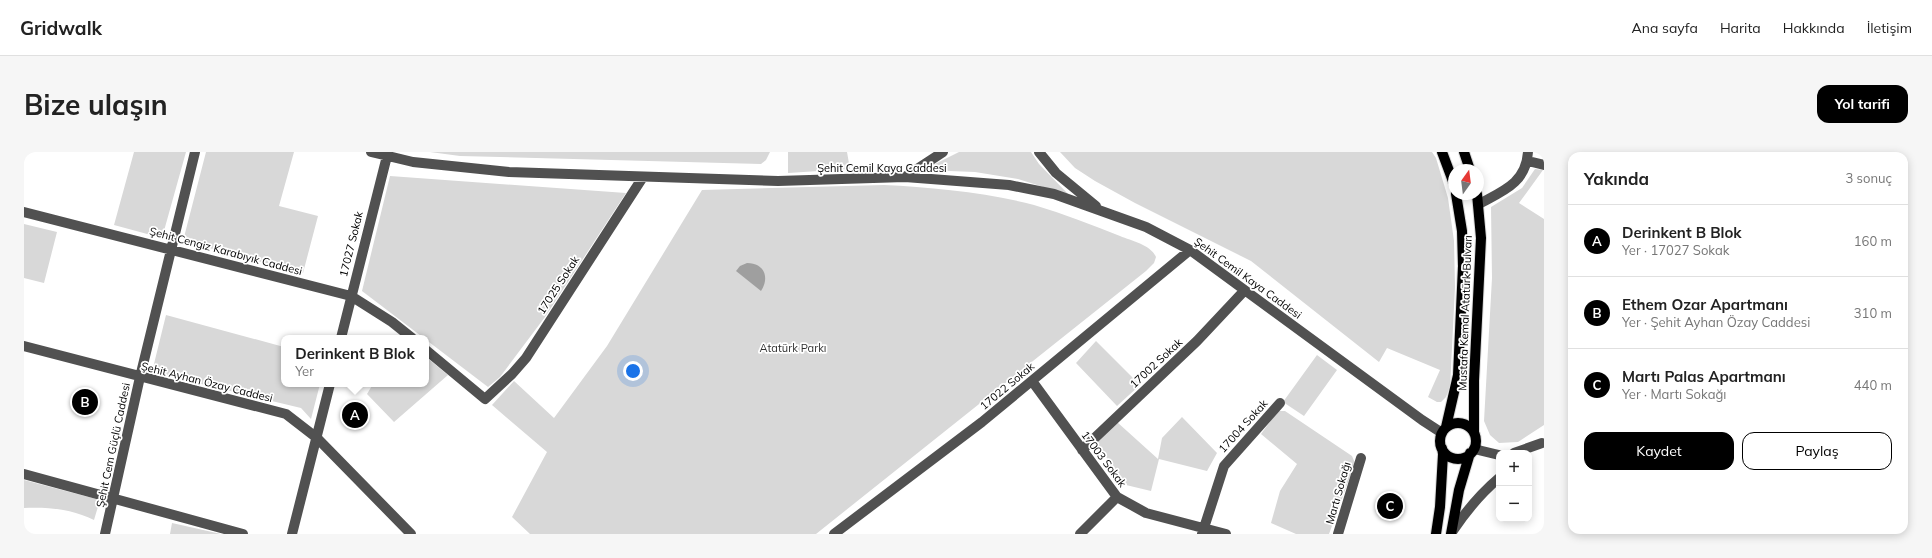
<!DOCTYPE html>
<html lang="tr">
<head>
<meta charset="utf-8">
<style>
  body { margin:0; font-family:Mulish,sans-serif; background:#f6f6f6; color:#222 }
  .controls { position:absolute; right:12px; bottom:12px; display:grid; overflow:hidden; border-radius:8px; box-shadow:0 2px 10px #0003 }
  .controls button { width:36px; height:36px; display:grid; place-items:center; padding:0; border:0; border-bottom:1px solid #e0e0e0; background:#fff; color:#222; font:20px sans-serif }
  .compass { position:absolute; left:1424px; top:12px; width:36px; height:36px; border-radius:50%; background:#fff; box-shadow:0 2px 10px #0003; rotate:14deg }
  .you { position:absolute; left:609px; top:219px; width:14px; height:14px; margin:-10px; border:3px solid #fff; border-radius:50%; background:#1a73e8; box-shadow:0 0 0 6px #1a73e833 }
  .badge { display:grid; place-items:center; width:26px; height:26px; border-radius:50%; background:#000; color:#fff; font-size:13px; font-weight:700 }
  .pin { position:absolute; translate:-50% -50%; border:2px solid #fff; box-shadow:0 1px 4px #0006 }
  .popup { position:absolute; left:257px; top:183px; width:148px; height:52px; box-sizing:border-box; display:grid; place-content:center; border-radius:8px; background:#fff; filter:drop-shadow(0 1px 3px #0005); font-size:13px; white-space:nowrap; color:#767676 }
  .popup b { font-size:15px; color:#222 }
  .popup::after { content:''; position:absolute; left:50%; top:100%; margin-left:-8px; border:8px solid transparent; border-top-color:#fff }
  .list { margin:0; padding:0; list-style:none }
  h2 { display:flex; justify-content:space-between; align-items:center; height:52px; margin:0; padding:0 16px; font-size:17px }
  h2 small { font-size:13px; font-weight:400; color:#767676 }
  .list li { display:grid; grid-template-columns:26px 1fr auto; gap:12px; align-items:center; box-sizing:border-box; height:72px; padding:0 16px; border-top:1px solid #e0e0e0 }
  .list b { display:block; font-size:15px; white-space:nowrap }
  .list p { margin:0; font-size:13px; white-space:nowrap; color:#767676 }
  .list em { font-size:13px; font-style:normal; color:#767676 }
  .actions { display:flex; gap:8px; padding:12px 16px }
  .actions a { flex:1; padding:9px 0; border:1px solid #000; border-radius:12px; text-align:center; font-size:14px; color:#000 }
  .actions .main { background:#000; color:#fff }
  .map { position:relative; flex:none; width:1520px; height:382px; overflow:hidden; border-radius:12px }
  header { display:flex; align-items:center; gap:24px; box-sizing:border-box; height:56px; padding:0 20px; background:#fff; border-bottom:1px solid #e0e0e0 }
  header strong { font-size:19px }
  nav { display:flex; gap:22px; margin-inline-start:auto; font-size:14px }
  .intro { display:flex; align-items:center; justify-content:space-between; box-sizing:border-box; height:96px; padding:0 24px }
  h1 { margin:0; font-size:28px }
  .button { padding:10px 18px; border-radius:12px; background:#000; color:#fff; font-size:14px; font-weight:700 }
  main { display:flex; gap:24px; padding:0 24px }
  aside { flex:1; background:#fff; border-radius:12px; box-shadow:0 2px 10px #0003 }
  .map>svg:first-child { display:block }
  .green { fill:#d8d8d8 }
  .water { fill:#9f9f9f }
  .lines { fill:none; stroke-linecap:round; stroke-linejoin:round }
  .major-casing { stroke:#dbdbdb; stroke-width:12 }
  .minor { stroke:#515151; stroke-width:10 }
  .major { stroke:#000; stroke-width:10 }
  .labels { text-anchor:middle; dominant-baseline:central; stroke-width:3.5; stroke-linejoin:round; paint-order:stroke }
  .street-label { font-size:11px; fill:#000; stroke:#fff }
  .park-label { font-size:11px; fill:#2f2f2f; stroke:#fff }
</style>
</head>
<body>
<header>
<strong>Gridwalk</strong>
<nav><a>Ana sayfa</a><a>Harita</a><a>Hakkında</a><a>İletişim</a></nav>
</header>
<div class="intro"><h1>Bize ulaşın</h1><a class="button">Yol tarifi</a></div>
<main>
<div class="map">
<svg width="1520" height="382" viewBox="0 0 1520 382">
  <rect width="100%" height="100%" fill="#fff"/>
  <!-- green -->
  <path class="green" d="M110,0H162L138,86L90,73Z
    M182,0H270L255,54L294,64L279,121L159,89Z
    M406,0H746L742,8L737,12L436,4Z
    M764,0H823L826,17L764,21Z
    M935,0H1007L1015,12L1045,43L994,27L951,20L899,18Z
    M1036,0H1408L1412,6L1424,46L1430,89L1431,135L1426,235L1422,245L1417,250H1413L1404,245L1416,218L1363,196L1355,210L1227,109L1111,51L1071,29L1051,16Z
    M1511,17L1519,18L1495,51L1520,67V273L1494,290L1475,291L1466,283L1460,269L1468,126L1467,55L1498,36Z
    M366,24L602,41L521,165L476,225L464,235L338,139Z
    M860,33C907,35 965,41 1010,53C1040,62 1068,73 1096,84C1108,89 1127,93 1132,105L1130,111L1122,119L792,382H506L488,365L523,300L468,253L490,229L530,266L583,194L678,38Z
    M0,72L33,80L20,131L0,126Z
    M142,163L260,195V232H296L287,267L277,256L128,220Z
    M1072,189L1116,233L1093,254L1052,211Z
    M1293,203L1313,218L1280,264L1259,250Z
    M402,205L424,223L370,270L343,242L349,232H402Z
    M1254,259H1261L1328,304L1331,311L1305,382H1272L1247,371L1256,339L1273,312L1237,282Z
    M1158,265L1193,301L1183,319L1135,307L1127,339L1102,333L1073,292L1076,285L1093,270L1134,307L1138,286Z
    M0,328L76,348L70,368C48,357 24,355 0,356Z
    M148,371L197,382H146Z"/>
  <!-- water -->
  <path class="water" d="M723,111C740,111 746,125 737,139L712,119L716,114Z"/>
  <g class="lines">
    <!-- major casing -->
    <g class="major-casing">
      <path id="major" d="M1418,0L1430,32
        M1440,0L1446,18
        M1416 289a18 18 0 1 1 36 0a18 18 0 1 1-36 0Z
        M1422,275L1434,223L1439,114L1438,79L1432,42
        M1450,281V229L1457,86L1453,42
        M1412,382L1416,355L1419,302L1418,296
        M1427,382L1435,338L1446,301"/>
    </g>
    <!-- minor -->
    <path class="minor" d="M347,0L389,10L485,20L754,29L881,25L985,33L1030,42L1122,75L1166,98L1398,268L1418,281
      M1015,0L1032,21L1072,54
      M1504,9L1520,13
      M881,25L919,0
      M1455,52C1479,39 1502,31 1504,0
      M0,60L327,144L368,170L388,186
      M317,186L363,4
      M0,194L262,262L293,286L387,382
      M402,198L461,247L488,222L502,206L619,25
      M1008,229L1093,345L1122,361L1202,382
      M1450,297L1475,303
      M1058,298L1173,189L1220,139
      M1490,301L1518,291
      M0,322L219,382
      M1428,380C1442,359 1456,342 1475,326
      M81,382L116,225L171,0
      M268,382L306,232
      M810,382L958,270L1166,98
      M1056,382L1093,345
      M1178,382L1200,314L1256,251
      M1314,382L1337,306"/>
    <!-- major -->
    <use href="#major" class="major"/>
  </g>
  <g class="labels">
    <!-- street labels -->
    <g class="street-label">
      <text x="858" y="16">Şehit Cemil Kaya Caddesi</text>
      <text transform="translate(327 92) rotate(-76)">17027 Sokak</text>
      <text transform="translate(202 99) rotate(15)">Şehit Cengiz Karabıyık Caddesi</text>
      <text transform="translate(1224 126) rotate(36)">Şehit Cemil Kaya Caddesi</text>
      <text transform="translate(534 133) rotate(-57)">17025 Sokak</text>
      <text transform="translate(1441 161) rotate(-88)">Mustafa Kemal Atatürk Bulvarı</text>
      <text transform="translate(1132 211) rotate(-43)">17002 Sokak</text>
      <text transform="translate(183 230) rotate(14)">Şehit Ayhan Özay Caddesi</text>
      <text transform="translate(983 234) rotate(-40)">17022 Sokak</text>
      <text transform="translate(1219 274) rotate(-48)">17004 Sokak</text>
      <text transform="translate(89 293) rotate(-78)">Şehit Cem Güçlü Caddesi</text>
      <text transform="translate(1080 307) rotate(53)">17003 Sokak</text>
      <text transform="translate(1314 341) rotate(-74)">Martı Sokağı</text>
    </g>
    <!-- park labels -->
    <g class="park-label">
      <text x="769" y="196">Atatürk Parkı</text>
    </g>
  </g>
</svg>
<div class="controls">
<button>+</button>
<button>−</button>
</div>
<svg class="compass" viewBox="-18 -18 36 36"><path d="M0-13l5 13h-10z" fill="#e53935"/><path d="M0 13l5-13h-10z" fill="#767676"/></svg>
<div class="you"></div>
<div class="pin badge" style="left:331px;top:263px">A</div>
<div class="popup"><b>Derinkent B Blok</b>Yer</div>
<div class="pin badge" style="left:61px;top:250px">B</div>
<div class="pin badge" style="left:1366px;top:354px">C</div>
</div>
<aside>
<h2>Yakında<small>3 sonuç</small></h2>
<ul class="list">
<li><span class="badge">A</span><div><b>Derinkent B Blok</b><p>Yer · 17027 Sokak</p></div><em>160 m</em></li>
<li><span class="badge">B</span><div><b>Ethem Ozar Apartmanı</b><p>Yer · Şehit Ayhan Özay Caddesi</p></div><em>310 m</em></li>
<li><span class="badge">C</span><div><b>Martı Palas Apartmanı</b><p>Yer · Martı Sokağı</p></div><em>440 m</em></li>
</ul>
<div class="actions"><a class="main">Kaydet</a><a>Paylaş</a></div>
</aside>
</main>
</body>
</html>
